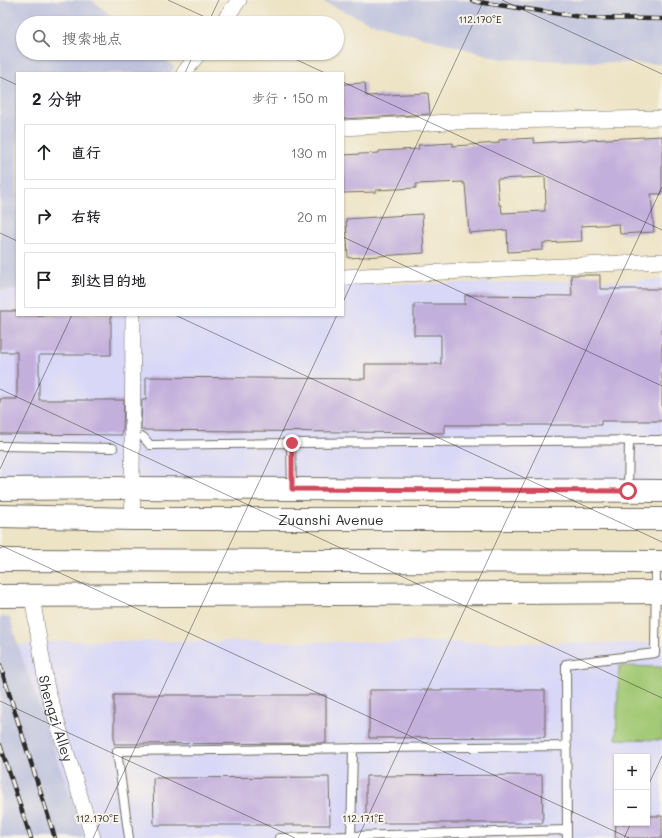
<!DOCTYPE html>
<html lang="zh">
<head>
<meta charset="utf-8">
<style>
  body { margin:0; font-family:Mali,"LXGW WenKai TC",sans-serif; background:#f6f6f6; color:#202124 }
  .controls { position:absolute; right:12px; bottom:12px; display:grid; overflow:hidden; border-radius:0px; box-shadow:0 1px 3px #0004 }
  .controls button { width:36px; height:36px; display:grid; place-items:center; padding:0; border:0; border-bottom:1px solid #e0e0e0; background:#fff; color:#202124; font:20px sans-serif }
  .stop { position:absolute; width:12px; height:12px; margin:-9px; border:3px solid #d1495b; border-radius:50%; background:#fff }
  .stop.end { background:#d1495b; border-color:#fff; box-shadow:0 1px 4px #0008 }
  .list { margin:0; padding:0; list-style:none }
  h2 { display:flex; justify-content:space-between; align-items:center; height:52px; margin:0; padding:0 16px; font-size:17px }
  h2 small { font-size:13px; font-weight:400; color:#757577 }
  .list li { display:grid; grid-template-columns:26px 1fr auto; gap:12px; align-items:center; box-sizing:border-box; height:56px; margin:0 8px 8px; padding:0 8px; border:1px solid #e0e0e0; border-radius:0px }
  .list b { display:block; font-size:15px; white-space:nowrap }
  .list em { font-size:13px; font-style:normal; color:#757577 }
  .icon { flex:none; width:22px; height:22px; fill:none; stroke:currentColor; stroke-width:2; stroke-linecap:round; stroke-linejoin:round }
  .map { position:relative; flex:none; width:662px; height:838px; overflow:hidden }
  .search { position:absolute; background:#fff; box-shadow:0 1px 3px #0004; left:16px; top:16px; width:328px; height:44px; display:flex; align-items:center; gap:10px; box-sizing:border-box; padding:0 14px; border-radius:22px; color:#757577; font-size:15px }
  .panel { position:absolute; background:#fff; box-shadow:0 1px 3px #0004; left:16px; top:72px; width:328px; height:244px; border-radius:0px }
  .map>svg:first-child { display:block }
  .built { fill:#d8d7f8; fill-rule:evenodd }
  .industrial { fill:#bfc2dd }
  .green { fill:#a2c974; stroke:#667a50 }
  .building { fill:#c3afdc; fill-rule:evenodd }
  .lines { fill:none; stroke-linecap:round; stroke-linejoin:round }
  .lane-casing { stroke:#6f6b61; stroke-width:10 }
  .street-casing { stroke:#6f6b61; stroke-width:16 }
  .secondary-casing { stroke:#6f6b61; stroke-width:24 }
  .highway-casing { stroke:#6f6b61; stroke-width:24 }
  .lane { stroke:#fff; stroke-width:8 }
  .street { stroke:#fff; stroke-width:15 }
  .secondary { stroke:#fff; stroke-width:22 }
  .highway { stroke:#fff; stroke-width:22 }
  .rail-casing { stroke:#2b2b2b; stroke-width:4.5 }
  .rail { stroke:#f7f3e8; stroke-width:3; stroke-dasharray:9; stroke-linecap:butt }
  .route { stroke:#d1495b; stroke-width:5 }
  .ticks { fill:none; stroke:#2b2b2b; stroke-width:1; stroke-opacity:0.45 }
  .labels { text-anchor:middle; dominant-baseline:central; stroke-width:4; stroke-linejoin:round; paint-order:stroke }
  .street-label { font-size:14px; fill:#2b2b2b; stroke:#f7f3e8 }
  .ticks-label { font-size:10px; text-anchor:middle; fill:#2b2b2b; stroke:#f7f3e8; stroke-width:4; stroke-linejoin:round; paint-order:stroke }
</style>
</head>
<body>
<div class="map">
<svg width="662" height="838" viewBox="0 0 662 838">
  <rect width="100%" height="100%" fill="#f7f3e8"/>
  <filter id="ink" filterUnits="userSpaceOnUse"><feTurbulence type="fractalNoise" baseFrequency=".025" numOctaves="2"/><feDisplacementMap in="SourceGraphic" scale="8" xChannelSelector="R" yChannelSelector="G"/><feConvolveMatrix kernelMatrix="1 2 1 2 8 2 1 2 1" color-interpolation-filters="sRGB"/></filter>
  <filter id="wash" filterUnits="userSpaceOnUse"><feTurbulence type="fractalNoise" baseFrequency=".012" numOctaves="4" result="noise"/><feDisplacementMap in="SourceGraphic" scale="16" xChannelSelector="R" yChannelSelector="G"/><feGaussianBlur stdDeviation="0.9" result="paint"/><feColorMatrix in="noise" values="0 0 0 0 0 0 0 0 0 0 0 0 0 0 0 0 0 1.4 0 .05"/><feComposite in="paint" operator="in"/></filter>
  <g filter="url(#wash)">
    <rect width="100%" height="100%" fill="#ede3c5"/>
    <!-- built -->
    <path class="built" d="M662,280V493L0,477V290H17V315H343V285Z
      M60,641L662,643V838H85L18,645ZM617,757H647V823H617Z"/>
    <!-- industrial -->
    <path class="industrial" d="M0,0H92L120,23H23V53H157L175,67L170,73H17V290H0Z
      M319,0H627L647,3L662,1V64L502,59L371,23Z
      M0,617H10L18,645L85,838H0Z"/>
    <!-- green -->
    <path class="green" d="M619,666L662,667V740L616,739Z"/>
    <g id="blocks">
      <!-- building -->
      <path class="building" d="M365,83L366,96L428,93L430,114L343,119V84Z
        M662,136V194H651L654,232L620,234L619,224L581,226L582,241L543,243V250L508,252L507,230L469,233L465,184H463V182L416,184V188L376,190V192L343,193V155L379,153V151L419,149L418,145L453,143V146L499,143V140L534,138V143ZM545,177L546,204H545V211L502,213L501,205H499L497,179Z
        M422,214L424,253L348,258L346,219Z
        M571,275H600V289H662V421H601V425H445V433L141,430L142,400H146V377L365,379V364H441V335H414V304H465V295L572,296Z
        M0,311H17V315H111V355H39V400H124L123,430H122V435L0,434V399H17V352H0Z
        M369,690H545V737L369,738Z
        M114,695H326V743L114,744Z
        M542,775L543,823H366V776Z
        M329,777L330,825H154L153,778Z
        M647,816H662V838H615L616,823H647Z"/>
    </g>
  </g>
  <g filter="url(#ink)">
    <use href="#blocks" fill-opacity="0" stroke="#6f6b61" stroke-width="1"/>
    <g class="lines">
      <!-- lane casing -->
      <g class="lane-casing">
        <path id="lane" d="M143,437L150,445L291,443
          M0,446L113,448
          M292,488L291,443L662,440
          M628,490L629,441
          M129,838L117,751L567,746
          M279,838L567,830
          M351,838L353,748
          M567,838L566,664L655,653L656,563"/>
      </g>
      <!-- street casing -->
      <g class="street-casing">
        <g id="street">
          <path d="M222,23L239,0"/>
          <path d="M184,73L199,53"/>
          <path d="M343,128L450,122L662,118"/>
          <path d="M343,277L662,261"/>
          <path d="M133,315L132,488L133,519"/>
          <path id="s1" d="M32,596L47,689L93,838"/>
        </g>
      </g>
      <!-- secondary casing -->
      <g class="secondary-casing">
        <path id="secondary" d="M0,489L132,488L662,491
          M0,596L662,592"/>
      </g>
      <!-- highway casing -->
      <g class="highway-casing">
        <g id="highway">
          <path id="s2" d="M0,516L133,519H662"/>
          <path d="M0,560L662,562"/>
        </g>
      </g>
      <!-- lane -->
      <use href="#lane" class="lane"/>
      <!-- street -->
      <use href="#street" class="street"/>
      <!-- secondary -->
      <use href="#secondary" class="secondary"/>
      <!-- highway -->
      <use href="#highway" class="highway"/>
      <!-- rail casing -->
      <g class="rail-casing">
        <path id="rail" d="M472,0L478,2L588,18L662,19
          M0,665L55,838
          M0,745L31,838"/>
      </g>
      <!-- rail -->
      <use href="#rail" class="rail"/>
    </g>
  </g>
  <g class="lines" filter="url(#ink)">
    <!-- route -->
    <path class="route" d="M292,443V489L628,491"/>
  </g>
  <!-- ticks -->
  <path class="ticks" d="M168,0L218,23M502,0L662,74M208,23L219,0M282,53L325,73M185,73L194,53M0,77L17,85M343,82L662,230M0,233L17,241M343,237L662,386M343,302L484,0M175,315L662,542M0,389L662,698M0,469L72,315M0,545L629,838M0,701L295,838M647,788L662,756M93,838L337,315M358,838L662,187M624,838L631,823"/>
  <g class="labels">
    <!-- street labels -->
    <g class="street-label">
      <text stroke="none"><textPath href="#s2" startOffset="331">Zuanshi Avenue</textPath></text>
      <text stroke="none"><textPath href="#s1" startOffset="125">Shengzi Alley</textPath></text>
    </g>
  </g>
  <g class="ticks-label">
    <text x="480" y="23">112.170°E</text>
    <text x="97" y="822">112.170°E</text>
    <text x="363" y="822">112.171°E</text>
  </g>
</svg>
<div class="controls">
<button>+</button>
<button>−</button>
</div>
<div class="stop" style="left:628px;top:491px"></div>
<div class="stop end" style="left:292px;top:443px"></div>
<div class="search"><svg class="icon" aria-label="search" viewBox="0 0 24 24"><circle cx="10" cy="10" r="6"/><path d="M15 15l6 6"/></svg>搜索地点</div>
<section class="panel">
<h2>2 分钟<small>步行 · 150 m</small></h2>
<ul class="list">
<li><svg class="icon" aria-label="ahead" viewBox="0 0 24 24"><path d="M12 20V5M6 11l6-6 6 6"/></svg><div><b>直行</b></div><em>130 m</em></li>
<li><svg class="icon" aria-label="right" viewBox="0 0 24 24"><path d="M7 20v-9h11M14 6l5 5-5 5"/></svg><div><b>右转</b></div><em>20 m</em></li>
<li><svg class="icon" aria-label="arrive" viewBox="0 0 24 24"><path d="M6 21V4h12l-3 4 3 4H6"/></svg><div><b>到达目的地</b></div></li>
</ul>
</section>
</div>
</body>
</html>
